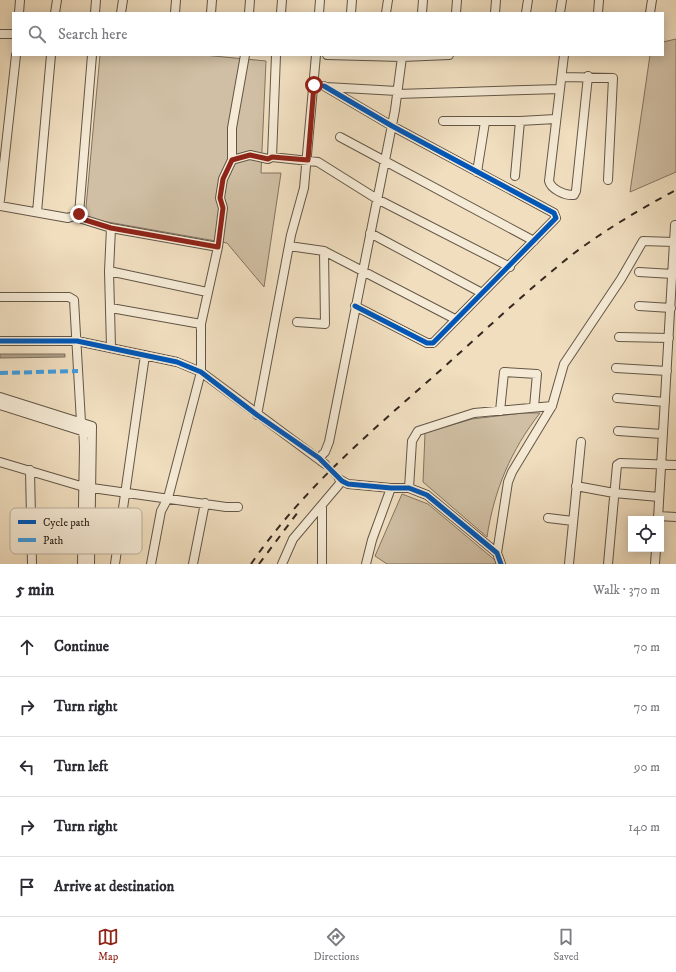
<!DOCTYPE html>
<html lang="en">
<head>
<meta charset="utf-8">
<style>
  body { margin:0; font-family:"IM FELL DW Pica",serif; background:#f2f2f3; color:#2b2b33 }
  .controls { position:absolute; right:12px; bottom:12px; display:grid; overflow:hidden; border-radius:0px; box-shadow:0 2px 10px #0003 }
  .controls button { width:36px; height:36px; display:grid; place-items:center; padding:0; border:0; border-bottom:1px solid #e1e1e2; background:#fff; color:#2b2b33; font:20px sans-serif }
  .stop { position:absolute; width:12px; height:12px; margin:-9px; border:3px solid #8f2418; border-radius:50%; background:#fff }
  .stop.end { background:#8f2418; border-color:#fff; box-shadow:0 1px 4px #0008 }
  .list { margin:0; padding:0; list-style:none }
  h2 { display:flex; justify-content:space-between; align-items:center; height:52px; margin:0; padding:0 16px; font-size:17px }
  h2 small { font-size:13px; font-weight:400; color:#7c7c81 }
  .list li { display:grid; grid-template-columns:26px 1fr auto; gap:12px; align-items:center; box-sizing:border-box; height:60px; padding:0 16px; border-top:1px solid #e1e1e2 }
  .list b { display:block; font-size:15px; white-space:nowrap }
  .list em { font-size:13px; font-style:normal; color:#7c7c81 }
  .icon { flex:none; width:22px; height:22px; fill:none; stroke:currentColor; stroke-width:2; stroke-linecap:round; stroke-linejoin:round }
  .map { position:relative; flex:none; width:676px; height:564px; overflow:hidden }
  .search { position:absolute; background:#fff; box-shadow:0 2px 10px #0003; left:12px; right:12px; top:12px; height:44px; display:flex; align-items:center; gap:10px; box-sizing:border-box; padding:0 14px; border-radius:0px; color:#7c7c81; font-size:15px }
  .sheet { height:352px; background:#fff }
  nav { display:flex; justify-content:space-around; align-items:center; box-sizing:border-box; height:56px; border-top:1px solid #e1e1e2; background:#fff; font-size:11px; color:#7c7c81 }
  nav a { display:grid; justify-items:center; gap:2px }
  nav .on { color:#8f2418 }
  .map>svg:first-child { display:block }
  .green { fill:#d0bfa4; stroke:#827462 }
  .water { fill:#b0a089; stroke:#7e705f }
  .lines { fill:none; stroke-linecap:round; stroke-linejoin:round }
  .minor-tunnel { stroke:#caba9f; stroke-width:8; stroke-dasharray:8 4; stroke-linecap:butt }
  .minor-casing { stroke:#635647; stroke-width:10 }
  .minor { stroke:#f5ead5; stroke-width:8 }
  .rail { stroke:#34281f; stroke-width:2; stroke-dasharray:7 7; stroke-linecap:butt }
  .quiet { stroke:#3e9ce0; stroke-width:4; stroke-dasharray:8 4; stroke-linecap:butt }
  .cycleway-casing { stroke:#f5ead5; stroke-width:8 }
  .cycleway { stroke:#0057b8; stroke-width:5 }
  .route { stroke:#8f2418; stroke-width:5 }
  .key { fill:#f5ead5; stroke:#bbb09e; stroke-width:1 }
  .key-label { font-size:11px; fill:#34281f }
</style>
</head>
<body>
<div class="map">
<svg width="676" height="564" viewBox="0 0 676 564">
  <rect width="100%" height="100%" fill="#f0debf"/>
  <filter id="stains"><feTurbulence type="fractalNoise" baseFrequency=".005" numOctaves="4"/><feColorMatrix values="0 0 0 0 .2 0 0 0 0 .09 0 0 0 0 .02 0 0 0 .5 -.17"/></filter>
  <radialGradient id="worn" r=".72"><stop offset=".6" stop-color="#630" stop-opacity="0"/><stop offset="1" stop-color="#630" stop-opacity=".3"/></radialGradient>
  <!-- green -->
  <path class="green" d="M676,39V172L630,192L650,55H663V42Z
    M100,55H203L266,61L261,173H281L264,287L227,243L85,218Z
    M523,413H540C511,450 494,490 487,537L423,482L425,433L472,419Z
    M402,494L428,504L496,561V564H387L375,556Z"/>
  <!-- water -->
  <path class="water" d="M0,354H65V357L0,358Z"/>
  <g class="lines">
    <!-- minor-tunnel -->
    <path class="minor-tunnel" d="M325,464L339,479"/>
    <!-- minor casing -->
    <g class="minor-casing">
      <path id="minor" d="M19,13L20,0
        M55,13L57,0
        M95,13L96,0
        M121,13L123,0
        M175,13L176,0
        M211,13L212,0
        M249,13L250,0
        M281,13L282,0
        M319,13L320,0
        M351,13L352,0
        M386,13L388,0
        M422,13L423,0
        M456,13L457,0
        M495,13L496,0
        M526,13L528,0
        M560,13L562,0
        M598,13L599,0
        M650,13L652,0
        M0,34H13
        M564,55L549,181C551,189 565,196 574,195L576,191L588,76
        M402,57L449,55
        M562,77L613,78L608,180
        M324,86L392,126L554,213L556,218L433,343H427L355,306
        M326,87L397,91
        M397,94L560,89
        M443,121H520L555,119
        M340,137L534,241
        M272,157L276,55
        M232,160L250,155L268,159L272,157L318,162L377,199L510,267
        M477,172L485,122
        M515,176L520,121
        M0,200L16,55
        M0,206L68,218L79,214L82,219L111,228L218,247
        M37,212L51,55
        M79,214L92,55
        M111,228L109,271L111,347
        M370,233L482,293
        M289,246L324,251L455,319
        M109,271L207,292
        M639,272L673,274
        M0,297H69L74,300L81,422
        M639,306L671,308
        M111,308L201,324
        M297,322L325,324L324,251
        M619,337L669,338
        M0,341H77L177,362L201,372L325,464
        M616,368L667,371
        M0,397L92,426L90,564
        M617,398L665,402
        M0,405L88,433
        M500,411L504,372L537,374L534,407
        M257,415L291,235L304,188L316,55
        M618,431L662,434
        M319,458L325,452L329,442L395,110L402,57L327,55
        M0,462L84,487
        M30,470L32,564
        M339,479L348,484L391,488H409L427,495L497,553L501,564
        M576,486L614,493L659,497
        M92,488L226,507H238
        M409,488L412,441L418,431L474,413L552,406
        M322,505V564
        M658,516L676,517
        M548,518L573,521
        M658,519L675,225
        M497,553L508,482L512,472L552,406L564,364L621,279L643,241L674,242
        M82,564L84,447L83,423
        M115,564L145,355
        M151,564L161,511L168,498L201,372V324L218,247L223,208L220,198L223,179L232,160V128L245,55
        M193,564L205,503
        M282,564L293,539L342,481
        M366,564L372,540L391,488
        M569,564L581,442
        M608,564L617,465L620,463L676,465
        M655,564L656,549"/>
    </g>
    <!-- minor -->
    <use href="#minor" class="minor"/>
    <!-- rail -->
    <path class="rail" d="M251,564C301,491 368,434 434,376C480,335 525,292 573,254C605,230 640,209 676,190
      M259,564L298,512"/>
    <!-- quiet -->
    <path class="quiet" d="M0,373L78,371"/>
    <!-- cycleway casing -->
    <g class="cycleway-casing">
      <path id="cycleway" d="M324,86L392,126L554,213L556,218L433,343H427L355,306
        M0,341H77L177,362L201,372L257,415L319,458L342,481L348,484L391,488H409L427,495L497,553L501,564"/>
    </g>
    <!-- cycleway -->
    <use href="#cycleway" class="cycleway"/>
  </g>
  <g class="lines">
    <!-- route -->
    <path class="route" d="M79,214L82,219L111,228L218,247L223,208L220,198L223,179L232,160L250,155L268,159L272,157L308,160L314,85"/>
  </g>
  <!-- legend -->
  <rect x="10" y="508" width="132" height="46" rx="6" class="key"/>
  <rect x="18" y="520" width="18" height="4" fill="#0057b8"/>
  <rect x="18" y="538" width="18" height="4" fill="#3e9ce0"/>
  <g class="key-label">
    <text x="43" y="526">Cycle path</text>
    <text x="43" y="544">Path</text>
  </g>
  <rect width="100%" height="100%" filter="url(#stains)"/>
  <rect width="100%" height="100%" fill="url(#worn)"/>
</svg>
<div class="controls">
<button><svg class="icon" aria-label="locate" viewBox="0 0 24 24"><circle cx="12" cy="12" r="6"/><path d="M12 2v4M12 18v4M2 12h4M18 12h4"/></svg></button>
</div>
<div class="stop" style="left:314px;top:85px"></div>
<div class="stop end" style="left:79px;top:214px"></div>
<div class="search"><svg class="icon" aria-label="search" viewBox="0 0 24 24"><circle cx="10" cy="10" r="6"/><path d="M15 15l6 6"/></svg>Search here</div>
</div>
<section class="sheet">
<h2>5 min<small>Walk · 370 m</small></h2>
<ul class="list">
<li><svg class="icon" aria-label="ahead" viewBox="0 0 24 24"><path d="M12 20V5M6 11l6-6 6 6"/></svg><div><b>Continue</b></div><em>70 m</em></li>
<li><svg class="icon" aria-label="right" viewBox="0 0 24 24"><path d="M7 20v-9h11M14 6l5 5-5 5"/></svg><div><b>Turn right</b></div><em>70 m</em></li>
<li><svg class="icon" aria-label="left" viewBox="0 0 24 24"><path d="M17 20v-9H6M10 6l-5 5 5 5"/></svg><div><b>Turn left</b></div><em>90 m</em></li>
<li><svg class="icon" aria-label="right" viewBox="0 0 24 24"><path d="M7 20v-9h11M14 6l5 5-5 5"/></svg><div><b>Turn right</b></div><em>140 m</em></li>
<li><svg class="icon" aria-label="arrive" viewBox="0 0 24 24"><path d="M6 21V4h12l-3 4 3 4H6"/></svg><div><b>Arrive at destination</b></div></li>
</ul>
</section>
<nav>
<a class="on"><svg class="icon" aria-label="map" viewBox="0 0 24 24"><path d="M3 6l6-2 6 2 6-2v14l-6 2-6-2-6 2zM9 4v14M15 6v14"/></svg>Map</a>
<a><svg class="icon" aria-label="directions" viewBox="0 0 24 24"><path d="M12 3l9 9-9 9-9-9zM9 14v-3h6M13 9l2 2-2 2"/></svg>Directions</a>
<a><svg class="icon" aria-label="saved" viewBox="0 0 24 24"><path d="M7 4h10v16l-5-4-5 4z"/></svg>Saved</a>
</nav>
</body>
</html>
